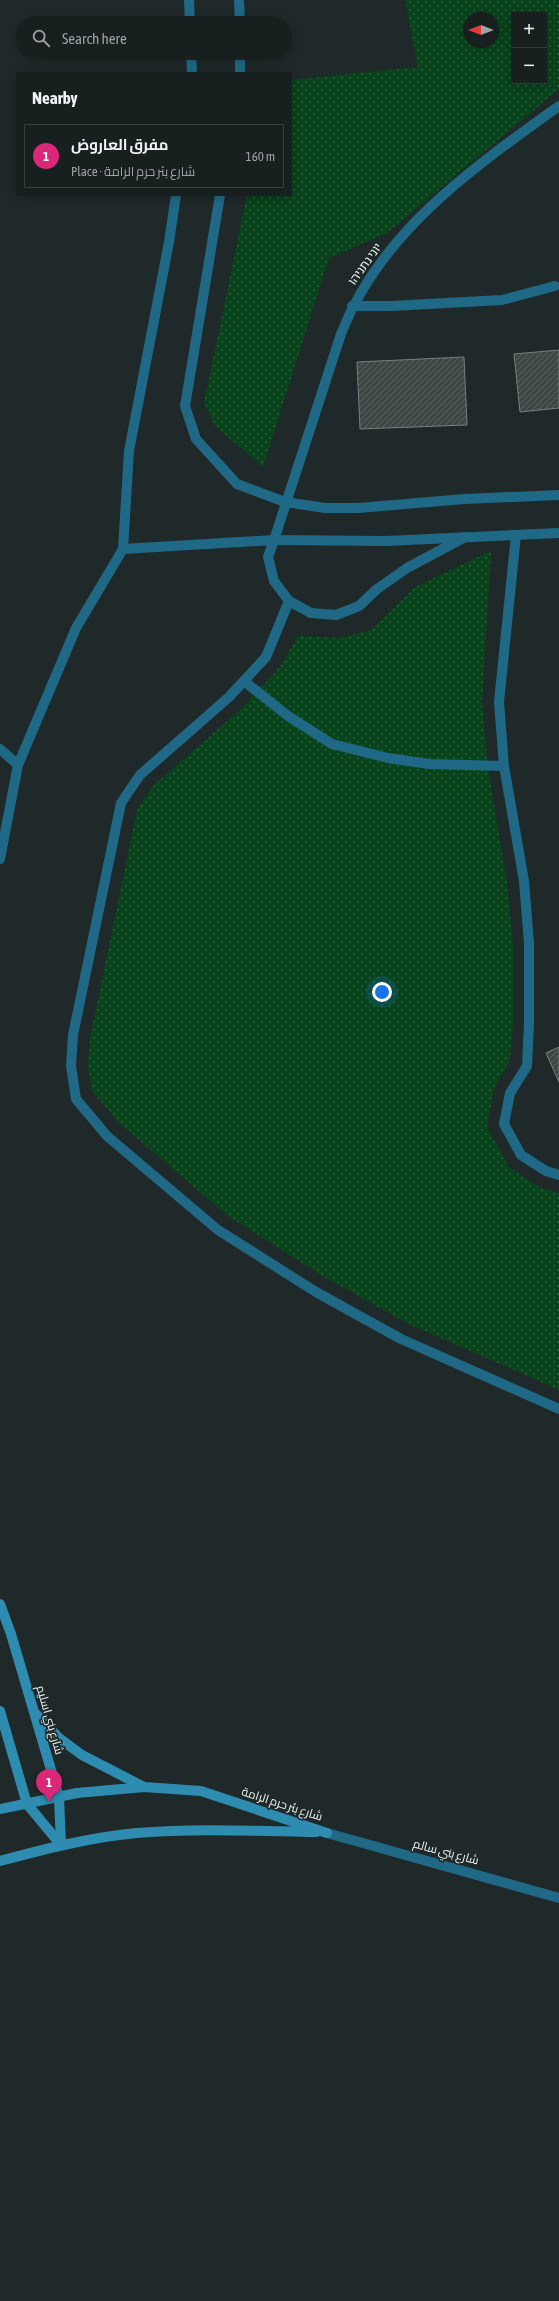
<!DOCTYPE html>
<html lang="en">
<head>
<meta charset="utf-8">
<style>
  body { margin:0; font-family:"Asap Condensed",Cairo,"Noto Sans Hebrew",sans-serif; background:#202728; color:#f1f3f6 }
  .controls { position:absolute; right:12px; top:12px; display:grid; overflow:hidden; border-radius:0px; box-shadow:0 2px 10px #0003 }
  .controls button { width:36px; height:36px; display:grid; place-items:center; padding:0; border:0; border-bottom:1px solid #363d3d; background:#171f1f; color:#f1f3f6; font:20px sans-serif }
  .compass { position:absolute; left:463px; top:12px; width:36px; height:36px; border-radius:50%; background:#171f1f; box-shadow:0 2px 10px #0003; rotate:270deg }
  .you { position:absolute; left:382px; top:992px; width:14px; height:14px; margin:-10px; border:3px solid #fff; border-radius:50%; background:#1a73e8; box-shadow:0 0 0 6px #1a73e833 }
  .badge { display:grid; place-items:center; width:26px; height:26px; border-radius:50%; background:#db2777; color:#fff; font-size:13px; font-weight:700 }
  .pin { position:absolute; translate:-50% -33px; filter:drop-shadow(0 1px 2px #0008) }
  .pin::after { content:''; position:absolute; top:21px; width:14px; height:12px; background:inherit; clip-path:polygon(0 0,100% 0,50% 100%) }
  .list { margin:0; padding:0; list-style:none }
  h2 { display:flex; justify-content:space-between; align-items:center; height:52px; margin:0; padding:0 16px; font-size:17px }
  h2 small { font-size:13px; font-weight:400; color:#9ea2a4 }
  .list li { display:grid; grid-template-columns:26px 1fr auto; gap:12px; align-items:center; box-sizing:border-box; height:64px; margin:0 8px 8px; padding:0 8px; border:1px solid #363d3d; border-radius:0px }
  .list b { display:block; font-size:15px; white-space:nowrap }
  .list p { margin:0; font-size:13px; white-space:nowrap; color:#9ea2a4 }
  .list em { font-size:13px; font-style:normal; color:#9ea2a4 }
  .icon { flex:none; width:22px; height:22px; fill:none; stroke:currentColor; stroke-width:2; stroke-linecap:round; stroke-linejoin:round }
  .map { position:relative; flex:none; width:559px; height:2301px; overflow:hidden }
  .search { position:absolute; background:#171f1f; box-shadow:0 2px 10px #0003; left:16px; top:16px; width:276px; height:44px; display:flex; align-items:center; gap:10px; box-sizing:border-box; padding:0 14px; border-radius:22px; color:#9ea2a4; font-size:15px }
  .panel { position:absolute; background:#171f1f; box-shadow:0 2px 10px #0003; left:16px; top:72px; width:276px; height:124px; border-radius:0px }
  .map>svg:first-child { display:block }
  .grass { fill:url(#grass-dots); fill-rule:evenodd }
  .building { fill:url(#building-hatch); stroke:#76817d }
  .lines { fill:none; stroke-linecap:round; stroke-linejoin:round }
  .service { stroke:#1f6986; stroke-width:10 }
  .minor { stroke:#1f6986; stroke-width:10 }
  .tertiary { stroke:#1f6986; stroke-width:10 }
  .secondary { stroke:#2e8cb0; stroke-width:10 }
  .labels { text-anchor:middle; dominant-baseline:central; stroke-width:3.5; stroke-linejoin:round; paint-order:stroke }
  .street-label { font-size:12px; fill:#eaf1f1; stroke:#1f2929 }
</style>
</head>
<body>
<div class="map">
<svg width="559" height="2301" viewBox="0 0 559 2301">
  <defs>
    <pattern id="grass-dots" width="8" height="8" patternUnits="userSpaceOnUse"><rect width="8" height="8" fill="#08431b"/><path d="M2 2h.1M6 6h.1" fill="none" stroke="#2c5f3d" stroke-width="1.8" stroke-linecap="round"/></pattern>
    <pattern id="building-hatch" width="6" height="6" patternUnits="userSpaceOnUse"><rect width="6" height="6" fill="#3d4844"/><path d="M-1 1l2-2M0 6l6-6M5 7l2-2" fill="none" stroke="#59635f"/></pattern>
  </defs>
  <rect width="100%" height="100%" fill="#1f2929"/>
  <!-- grass -->
  <path class="grass" d="M405,0H559V89L387,233L329,258L263,467L215,426L204,403L247,195H291V80L418,67ZM514,15H544V81H514ZM469,18H493V42H469Z
    M491,551L482,702L488,768L507,883L513,943V1023L510,1060L494,1088L487,1127L509,1167L539,1187L559,1193V1390L409,1324L324,1277L228,1216L119,1123L92,1091L88,1066L90,1038L137,810L153,786L241,709L280,667L298,636L341,638L371,630L415,587Z"/>
  <!-- building -->
  <path class="building" d="M559,350V408L520,412L514,354Z
    M464,357L467,425L360,429L357,362Z
    M559,1047V1082L546,1053Z"/>
  <g class="lines">
    <!-- service -->
    <path class="service" d="M239,0L240,23
      M240,53V73
      M220,195L185,406L196,439L237,484L285,502
      M352,306H391L502,300L555,286
      M516,535L499,702L504,766L524,881L529,943V1023L527,1066L510,1093L504,1124L521,1155L546,1171L559,1175
      M123,549L274,540L268,557L274,581L289,601L311,613L336,615L359,606L377,589L407,568L465,537
      M289,601L266,657L229,697L140,775L121,803L73,1035L71,1066L76,1099L107,1136L218,1230L316,1292L401,1339L559,1409
      M244,681L288,716L332,744L388,758L429,764L504,766"/>
    <!-- minor -->
    <path class="minor" d="M189,0L190,23
      M191,53L192,73
      M274,540L341,334C381,231 473,168 559,106
      M0,749L18,765
      M0,859L18,765L76,628L123,549L129,451L169,242L176,195"/>
    <!-- tertiary -->
    <path class="tertiary" d="M285,502L325,508H359L464,499L559,495
      M274,540L386,541L559,533
      M327,1833L559,1898"/>
    <!-- secondary -->
    <path class="secondary" d="M0,1604L11,1634L59,1797L61,1845
      M0,1711L27,1804L61,1845
      M36,1714L59,1738L82,1755L144,1787
      M0,1809L77,1793L144,1787L201,1791L327,1833
      M0,1861C45,1849 91,1837 137,1833C197,1828 257,1831 317,1832"/>
  </g>
  <g class="labels">
    <!-- street labels -->
    <g class="street-label">
      <text transform="translate(365 264) rotate(-54)">יוני נתניהו</text>
      <text transform="translate(50 1720) rotate(74)">شارع بني اسليم</text>
      <text transform="translate(282 1804) rotate(18)">شارع بئر حرم الرامة</text>
      <text transform="translate(446 1852) rotate(15)">شارع بني سالم</text>
    </g>
  </g>
</svg>
<div class="controls">
<button>+</button>
<button>−</button>
</div>
<svg class="compass" viewBox="-18 -18 36 36"><path d="M0-13l5 13h-10z" fill="#e53935"/><path d="M0 13l5-13h-10z" fill="#9ea2a4"/></svg>
<div class="you"></div>
<div class="pin badge" style="left:49px;top:1802px">1</div>
<div class="search"><svg class="icon" aria-label="search" viewBox="0 0 24 24"><circle cx="10" cy="10" r="6"/><path d="M15 15l6 6"/></svg>Search here</div>
<section class="panel">
<h2>Nearby<small></small></h2>
<ul class="list">
<li><span class="badge">1</span><div><b>مفرق العاروض</b><p>Place · شارع بئر حرم الرامة</p></div><em>160 m</em></li>
</ul>
</section>
</div>
</body>
</html>
